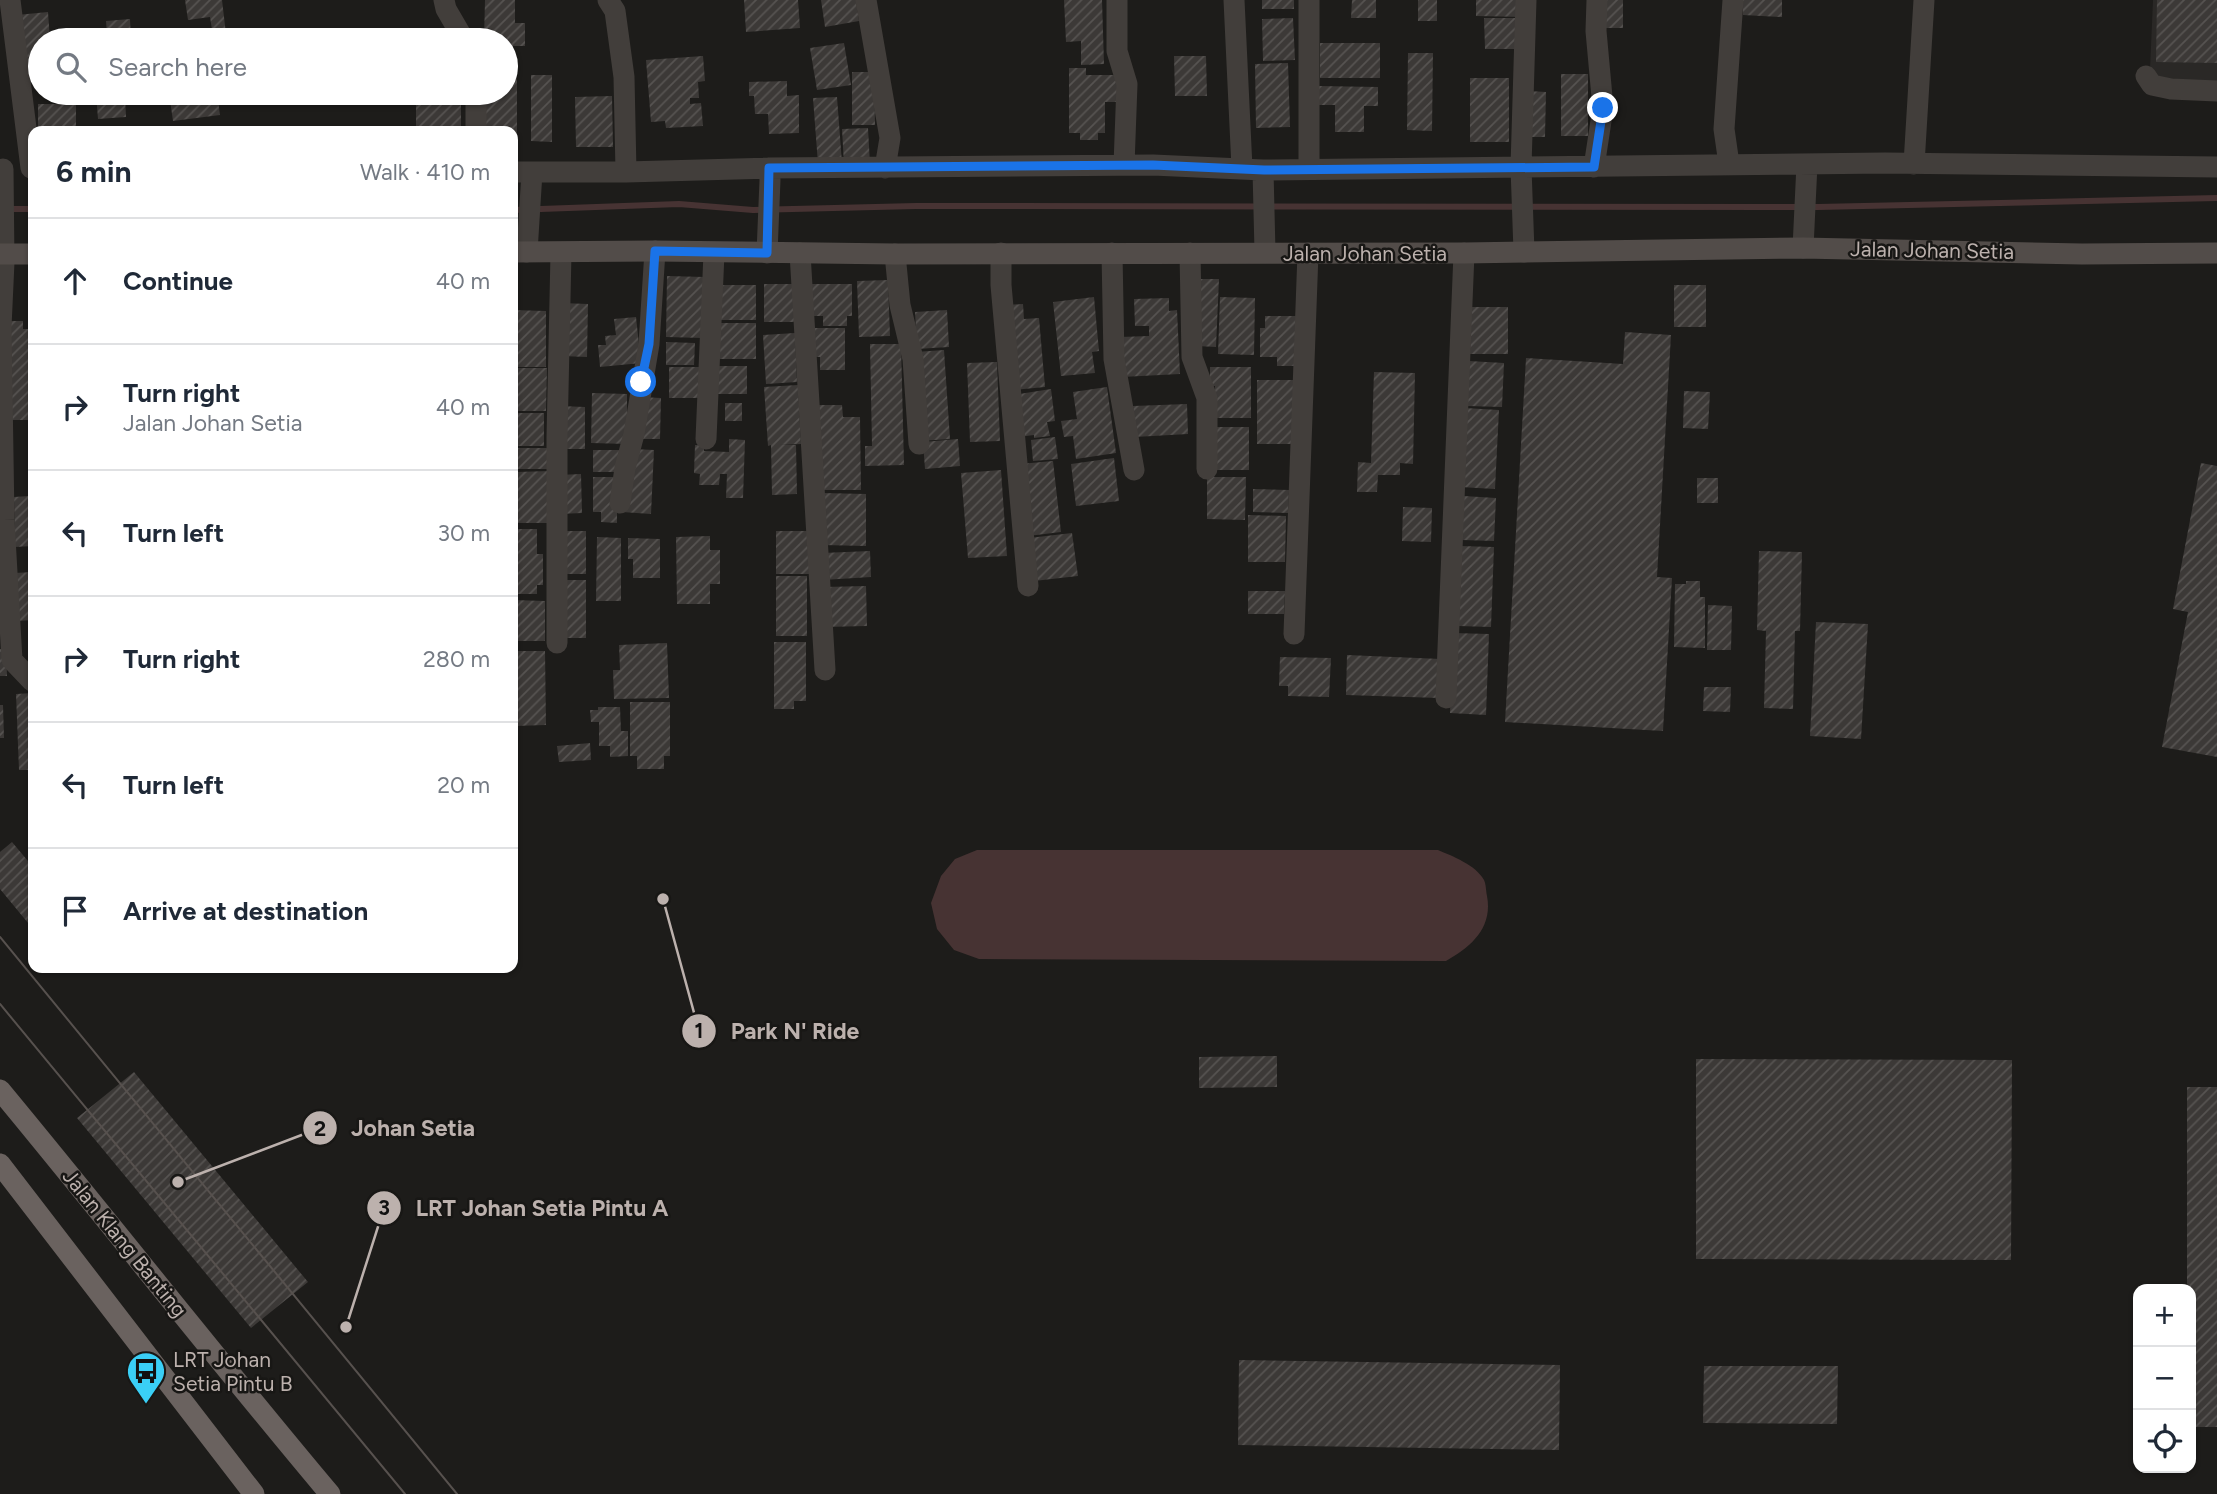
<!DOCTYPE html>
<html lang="en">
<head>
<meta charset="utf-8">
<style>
  body { margin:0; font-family:Figtree,sans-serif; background:#f2f2f3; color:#1f2937 }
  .controls { position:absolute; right:21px; bottom:21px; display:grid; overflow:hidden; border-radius:14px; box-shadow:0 2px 5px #0004 }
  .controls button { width:63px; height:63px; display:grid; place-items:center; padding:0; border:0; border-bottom:2px solid #e0e1e3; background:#fff; color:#1f2937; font:35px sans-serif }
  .stop { position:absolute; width:21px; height:21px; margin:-16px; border:5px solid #1a73e8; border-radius:50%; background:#fff }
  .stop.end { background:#1a73e8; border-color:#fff; box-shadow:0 2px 7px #0008 }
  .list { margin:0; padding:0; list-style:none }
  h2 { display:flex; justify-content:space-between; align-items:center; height:91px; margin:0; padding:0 28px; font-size:30px }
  h2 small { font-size:23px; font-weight:400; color:#747a83 }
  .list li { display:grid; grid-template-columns:46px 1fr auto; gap:21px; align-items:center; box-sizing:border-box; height:126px; padding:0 28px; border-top:2px solid #e0e1e3 }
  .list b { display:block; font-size:26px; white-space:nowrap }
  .list p { margin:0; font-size:23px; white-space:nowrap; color:#747a83 }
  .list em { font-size:23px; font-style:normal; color:#747a83 }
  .icon { flex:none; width:38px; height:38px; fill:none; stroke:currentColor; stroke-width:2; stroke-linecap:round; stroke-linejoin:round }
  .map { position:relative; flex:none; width:2217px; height:1494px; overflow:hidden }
  .search { position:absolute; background:#fff; box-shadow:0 2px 5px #0004; left:28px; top:28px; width:490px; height:77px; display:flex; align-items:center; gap:18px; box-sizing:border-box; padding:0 24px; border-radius:38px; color:#747a83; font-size:26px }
  .panel { position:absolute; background:#fff; box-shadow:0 2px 5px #0004; left:28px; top:126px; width:490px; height:847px; border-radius:14px }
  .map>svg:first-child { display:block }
  .built { fill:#2a2826 }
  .water { fill:#473333 }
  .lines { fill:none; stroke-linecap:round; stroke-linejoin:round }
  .stream { stroke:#473333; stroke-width:6 }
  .building { fill:url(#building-hatch) }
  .minor { stroke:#423e3b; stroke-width:21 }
  .secondary { stroke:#524c49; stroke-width:21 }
  .trunk { stroke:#6a625f; stroke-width:21 }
  .tram { stroke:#57514e; stroke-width:2 }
  .route { stroke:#1a73e8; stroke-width:9 }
  .labels { text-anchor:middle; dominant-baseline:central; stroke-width:5; stroke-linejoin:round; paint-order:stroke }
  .street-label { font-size:21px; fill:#bcb1ad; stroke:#181715 }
  .poi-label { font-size:21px; fill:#bcb1ad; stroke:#181715; text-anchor:start }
  .leader { fill:none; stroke:#bcb1ad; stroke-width:2.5 }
  .callout-dot { fill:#bcb1ad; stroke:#181715; stroke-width:2.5 }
  .mark-label { font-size:21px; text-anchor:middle; font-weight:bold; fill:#111 }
  .callout-label { font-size:23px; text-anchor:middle; font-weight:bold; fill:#bcb1ad; stroke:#181715; stroke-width:5; stroke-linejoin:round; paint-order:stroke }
</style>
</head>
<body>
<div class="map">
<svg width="2217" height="1494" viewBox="0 0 2217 1494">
  <defs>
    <pattern id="building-hatch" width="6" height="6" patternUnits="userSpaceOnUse" patternTransform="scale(1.75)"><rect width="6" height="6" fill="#3c3937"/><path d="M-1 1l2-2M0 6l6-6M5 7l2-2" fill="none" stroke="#565351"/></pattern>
  </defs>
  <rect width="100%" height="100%" fill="#1d1c1a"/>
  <!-- built -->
  <path class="built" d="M2153,0H2217V83L2155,79L2150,69Z"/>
  <!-- water -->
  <path class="water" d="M977,850H1438C1452,856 1476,865 1484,880C1486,884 1486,891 1487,896C1493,928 1471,947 1446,961L979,959L954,950L937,929L931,903L941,876L955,859Z"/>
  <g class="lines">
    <!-- stream -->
    <path class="stream" d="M7,209H33
      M513,210L679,204L753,210L916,206L1818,207L2217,198"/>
  </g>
  <!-- building -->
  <path class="building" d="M185,0H222L226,34L213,36L210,17L188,20Z
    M485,0H515V23H525V46H506V40H484Z
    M744,0H798L800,28L746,32Z
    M821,0H856L859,21L825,27Z
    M1064,0H1102L1104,64L1081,65V41L1066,42Z
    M1262,0H1294V9H1262Z
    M1352,0H1376V18H1351Z
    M1418,0H1437V21H1418Z
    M1476,0H1523V17L1476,16Z
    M1600,0H1623V28H1600Z
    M1736,0H1782V17L1743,15V6H1736Z
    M2157,0H2217V63L2156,62Z
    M48,12L50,40H40V77L24,78L17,15Z
    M1293,18L1295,60L1263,61L1262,19Z
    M1484,18H1519L1520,49H1485Z
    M130,19L131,40H86L85,35L107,34L106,21Z
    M844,43L851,85L817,90L810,48Z
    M1320,43H1380V78H1320Z
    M1408,53H1433L1432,131L1407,130Z
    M703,56L705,81L698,82L699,98H690V104L701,103L703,126L666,128L665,121L651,122L646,60Z
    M1174,56H1206L1207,96H1175Z
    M1288,63L1290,127L1256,128L1255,64Z
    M1069,68H1086V75H1117V102H1105V133H1098V140H1080V133H1069Z
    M852,72H874L875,125H852Z
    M506,73H517V140H513V131H486V93H506Z
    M1561,74H1588V136H1561Z
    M531,75H552V142L531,141Z
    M1470,78H1509V142H1470Z
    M787,81V96L799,95V133L769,134L768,114H755L754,96H749V82Z
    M1318,86L1378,87V106H1364V132H1335V105H1318Z
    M1529,91L1546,92L1545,137H1528Z
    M96,93H131V95H125L126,117L98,119Z
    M169,93H217L220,115L173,121Z
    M416,93H461V130L416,131Z
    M612,96L613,147H576L575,97Z
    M837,97L842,163L818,164L813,98Z
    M38,104H76V131H38Z
    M868,128L870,164L844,165L842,129Z
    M667,276L705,277L703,338L666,337Z
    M1200,279H1219L1216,347L1197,346Z
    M888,280L890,336L859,337L857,281Z
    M764,284H797V322H764Z
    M812,284H852V316H847V326H823V316H812Z
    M720,285H756V320H719Z
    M1674,285H1706V327H1674Z
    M1094,297L1099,351L1092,352L1095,373L1061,376L1053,302Z
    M1220,297L1255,298L1254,355L1218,354Z
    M1169,298V311L1177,310L1180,374L1122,377L1120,337L1149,336V326H1135L1134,299Z
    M562,303L588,304L587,357L561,356Z
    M1023,304L1024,319L1039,318L1045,387L1012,390L1005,305Z
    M1471,307H1508V354H1470Z
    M513,310L546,311V367H513Z
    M947,310L949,347L917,349L915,312Z
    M1265,316H1300V366H1277V357H1260V328H1265Z
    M636,317L641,363L600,367L598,345H606L605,336L616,335L614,319Z
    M3,321H23V329H33V420H3Z
    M718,323H756V359H718Z
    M811,328H845V370H820V357H811Z
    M1625,332L1671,335L1657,577L1672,578L1663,731L1505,722L1526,358L1623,364Z
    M795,333L797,382L766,384L763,335Z
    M666,342L695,343L694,365H666Z
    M870,344H901L904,465L865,466V446H872Z
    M944,350L950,439L920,441L915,352Z
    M1469,361L1504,363L1502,407L1467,406Z
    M997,362L1000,441L970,442L967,363Z
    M715,366H747V394H715Z
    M669,367H705V398H669Z
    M1210,367H1251V418H1215V386H1210Z
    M514,368H547L546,411H513Z
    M1374,372L1415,373L1413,464L1400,463V475H1378L1377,492H1357L1358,462L1371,463Z
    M1257,380H1293V444H1257Z
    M798,385L801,444L780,445H796L797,494L772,495L771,445L768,446L764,387Z
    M1107,387L1116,453L1076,459L1073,436L1064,437L1061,421L1077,419L1073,392Z
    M1051,389L1055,421L1047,422L1050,436L1034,438V435L1018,437L1012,395Z
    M1684,391L1710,392L1708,429L1683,428Z
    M592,393L627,394V444L591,443Z
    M641,397L661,398L660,439H641Z
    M725,403H742V421H725Z
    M1187,404L1188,434L1135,437L1133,406Z
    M818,405H842L843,417H860L861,490H819Z
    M561,406L585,407V449H560Z
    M1465,408L1499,410L1495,489L1460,487Z
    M513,413H544V446H513Z
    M1211,427H1249V470H1211Z
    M1055,437L1058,459L1033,461L1031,440Z
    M729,439L745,440L743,498H726L727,474H720L719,485H699L700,474L694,473L695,445H704V451L729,452Z
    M958,439L960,466L925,469L923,442Z
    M513,448H547V469H513Z
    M633,449L654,450L651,514L622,512Z
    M593,450H628V472H593Z
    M1114,458L1119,501L1076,506L1071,464Z
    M1053,461L1061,532L1028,536L1020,464Z
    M2201,463L2217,466V757L2162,747L2188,612L2173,609Z
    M1001,470L1007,556L968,558L961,473Z
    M550,471V523H516L515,472Z
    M581,474L582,513L560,514L558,475Z
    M593,477H617V523L601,522V512H593Z
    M1207,477H1246L1245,520L1207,519Z
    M1697,478H1718V503H1697Z
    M1253,489L1289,490L1288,513L1253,512Z
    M822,493L866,494V546L822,545Z
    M29,496V513H33V546L15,547L14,497Z
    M1464,496L1496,498L1494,541L1462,540Z
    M1403,507L1432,508L1431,542L1402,541Z
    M1248,515L1286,516L1285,562H1248Z
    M515,529H537V554H543V585H537V594H515Z
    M558,531H586V574H558Z
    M776,531H809V574H776Z
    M1072,533L1078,576L1034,581L1029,538Z
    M710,536V550H720V584H710V604H677L676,537Z
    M597,537L621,538V601H596Z
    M628,538L660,539V578H633V559H628Z
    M1460,546L1494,547L1491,627L1458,626Z
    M870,551L871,577L823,580L822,553Z
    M1759,551L1802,552L1800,631H1795L1793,709L1764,708L1766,631L1757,630Z
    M33,572V620L17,621L14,573Z
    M776,576H807V636H776Z
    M558,580H586V638H558Z
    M1686,581H1700V597H1705V648L1674,647L1675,584H1686Z
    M866,586L867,626L825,627L824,587Z
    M1248,591H1285L1284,614H1248Z
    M513,600L545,601V641H513Z
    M1708,605L1732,606L1731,650H1707Z
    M1816,622L1868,624L1861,739L1810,736Z
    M1453,633L1489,634L1486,715L1450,713Z
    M774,642H806V701H794V709H774Z
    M667,643L669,698L614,699L613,670H620L619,645Z
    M0,649H6L7,676H0Z
    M514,651H545L546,725L515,726Z
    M1347,655L1441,659L1439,698L1346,695Z
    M1280,657L1331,658L1329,697L1288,696V686H1279Z
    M1704,687H1731L1730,712L1703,711Z
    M33,693V770H19L16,694Z
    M630,702H670V756H664V769H637V756H630Z
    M0,705H3L4,738H0Z
    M598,707H620L621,731H628V756L610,757V746H599V722H591L590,710H598Z
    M590,743L591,760L559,762L557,746Z
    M12,842L33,867V929L0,889V852Z
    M1277,1056V1087L1199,1088V1057Z
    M1696,1059L2012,1060L2011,1260L1696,1259Z
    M134,1072L308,1282L251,1328L77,1118Z
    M2187,1087H2217V1427H2191V1289H2187Z
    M1239,1360L1560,1365L1559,1450L1238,1445Z
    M1704,1366H1838L1837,1424L1703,1423Z"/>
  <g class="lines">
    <!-- minor -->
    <path class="minor" d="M10,0L31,168
      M444,0L446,9L464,40
      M608,0L615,11L624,77L626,172
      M866,0L890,138L885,168
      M1117,0V51L1127,84L1124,165
      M1234,0L1242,168
      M2146,76L2152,85L2171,89L2217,91
      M476,131V93
      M1729,164L1724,129L1733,0
      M1914,164L1924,0
      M1594,167L1603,108L1596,31L1597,0
      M3,169L4,262L1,327L4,520L12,660L32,681
      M1309,169V0
      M1263,170L1265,252
      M513,172H626L769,168L1153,165L1263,170L1885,163L2217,167
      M1803,248L1807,164
      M527,252L532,172
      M1524,252L1521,167L1526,0
      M767,253L770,180L769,168
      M800,253L825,670
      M1001,253V285L1028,586
      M1112,253L1114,359L1134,470
      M1190,253L1192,357L1207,398V469
      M895,254L900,305L913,359L919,444
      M706,439L714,253
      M620,503L625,468L634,434L649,344L655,251
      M1294,634L1308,253
      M557,643V437L561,253
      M1446,698L1464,253"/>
    <!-- secondary -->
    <path class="secondary" d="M513,252L655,251L895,254L1464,253L1803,248L2082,254L2217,253
      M0,254H33"/>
    <!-- trunk -->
    <path class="trunk" d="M0,1090C111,1224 218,1361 330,1494
      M0,1164L254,1494"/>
    <!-- tram -->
    <path class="tram" d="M0,937L457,1494
      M0,1004L405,1494"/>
  </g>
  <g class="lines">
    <!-- route -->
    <path class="route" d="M641,382L649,344L655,251L767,253L769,168L1153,165L1264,170L1594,167L1603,108"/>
  </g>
  <!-- icons -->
  <defs>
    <g id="bus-pin" transform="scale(2.0125)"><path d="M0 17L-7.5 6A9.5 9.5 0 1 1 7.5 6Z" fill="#3acff6" stroke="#181715"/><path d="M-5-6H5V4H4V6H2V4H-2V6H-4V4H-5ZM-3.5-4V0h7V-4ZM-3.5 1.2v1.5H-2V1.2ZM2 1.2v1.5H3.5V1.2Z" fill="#111"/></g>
  </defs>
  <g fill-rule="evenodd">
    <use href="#bus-pin" x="146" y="1371"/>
  </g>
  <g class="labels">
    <!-- street labels -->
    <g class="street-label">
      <text transform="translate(1932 250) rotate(1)">Jalan Johan Setia</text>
      <text x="1365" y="253">Jalan Johan Setia</text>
      <text transform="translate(125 1243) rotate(51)">Jalan Klang Banting</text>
    </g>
    <!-- poi labels -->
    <g class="poi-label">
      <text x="173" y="1359">LRT Johan<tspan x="173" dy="24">Setia Pintu B</tspan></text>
    </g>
  </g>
  <!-- callouts -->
  <path class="leader" d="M663 899L699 1031M178 1182L320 1128M346 1327L384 1208"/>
  <g class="callout-dot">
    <circle cx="663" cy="899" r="7"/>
    <circle cx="178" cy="1182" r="7"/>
    <circle cx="346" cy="1327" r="7"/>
    <circle cx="699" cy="1031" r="18"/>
    <circle cx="320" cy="1128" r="18"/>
    <circle cx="384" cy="1208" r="18"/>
  </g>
  <g class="mark-label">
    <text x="699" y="1038">1</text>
    <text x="320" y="1136">2</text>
    <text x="384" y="1215">3</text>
  </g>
  <g class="callout-label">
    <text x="795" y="1039">Park N' Ride</text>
    <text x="413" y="1136">Johan Setia</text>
    <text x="542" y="1216">LRT Johan Setia Pintu A</text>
  </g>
</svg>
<div class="controls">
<button>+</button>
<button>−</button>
<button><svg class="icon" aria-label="locate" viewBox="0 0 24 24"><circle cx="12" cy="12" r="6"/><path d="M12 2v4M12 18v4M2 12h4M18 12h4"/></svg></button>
</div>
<div class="stop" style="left:641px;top:382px"></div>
<div class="stop end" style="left:1603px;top:108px"></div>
<div class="search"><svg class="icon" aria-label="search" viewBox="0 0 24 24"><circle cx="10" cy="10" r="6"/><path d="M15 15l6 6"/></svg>Search here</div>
<section class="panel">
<h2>6 min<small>Walk · 410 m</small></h2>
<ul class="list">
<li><svg class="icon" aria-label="ahead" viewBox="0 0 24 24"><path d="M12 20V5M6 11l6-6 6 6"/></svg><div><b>Continue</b></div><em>40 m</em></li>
<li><svg class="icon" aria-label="right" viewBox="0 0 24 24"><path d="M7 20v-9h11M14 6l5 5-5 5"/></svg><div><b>Turn right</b><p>Jalan Johan Setia</p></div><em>40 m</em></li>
<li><svg class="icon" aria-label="left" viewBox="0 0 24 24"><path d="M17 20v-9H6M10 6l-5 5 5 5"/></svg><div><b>Turn left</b></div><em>30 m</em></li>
<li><svg class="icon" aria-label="right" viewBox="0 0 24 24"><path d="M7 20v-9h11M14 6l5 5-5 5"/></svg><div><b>Turn right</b></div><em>280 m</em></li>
<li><svg class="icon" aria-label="left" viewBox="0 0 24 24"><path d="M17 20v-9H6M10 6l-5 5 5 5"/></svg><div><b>Turn left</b></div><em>20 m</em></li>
<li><svg class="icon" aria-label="arrive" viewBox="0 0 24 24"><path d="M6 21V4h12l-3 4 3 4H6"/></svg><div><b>Arrive at destination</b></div></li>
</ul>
</section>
</div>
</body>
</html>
